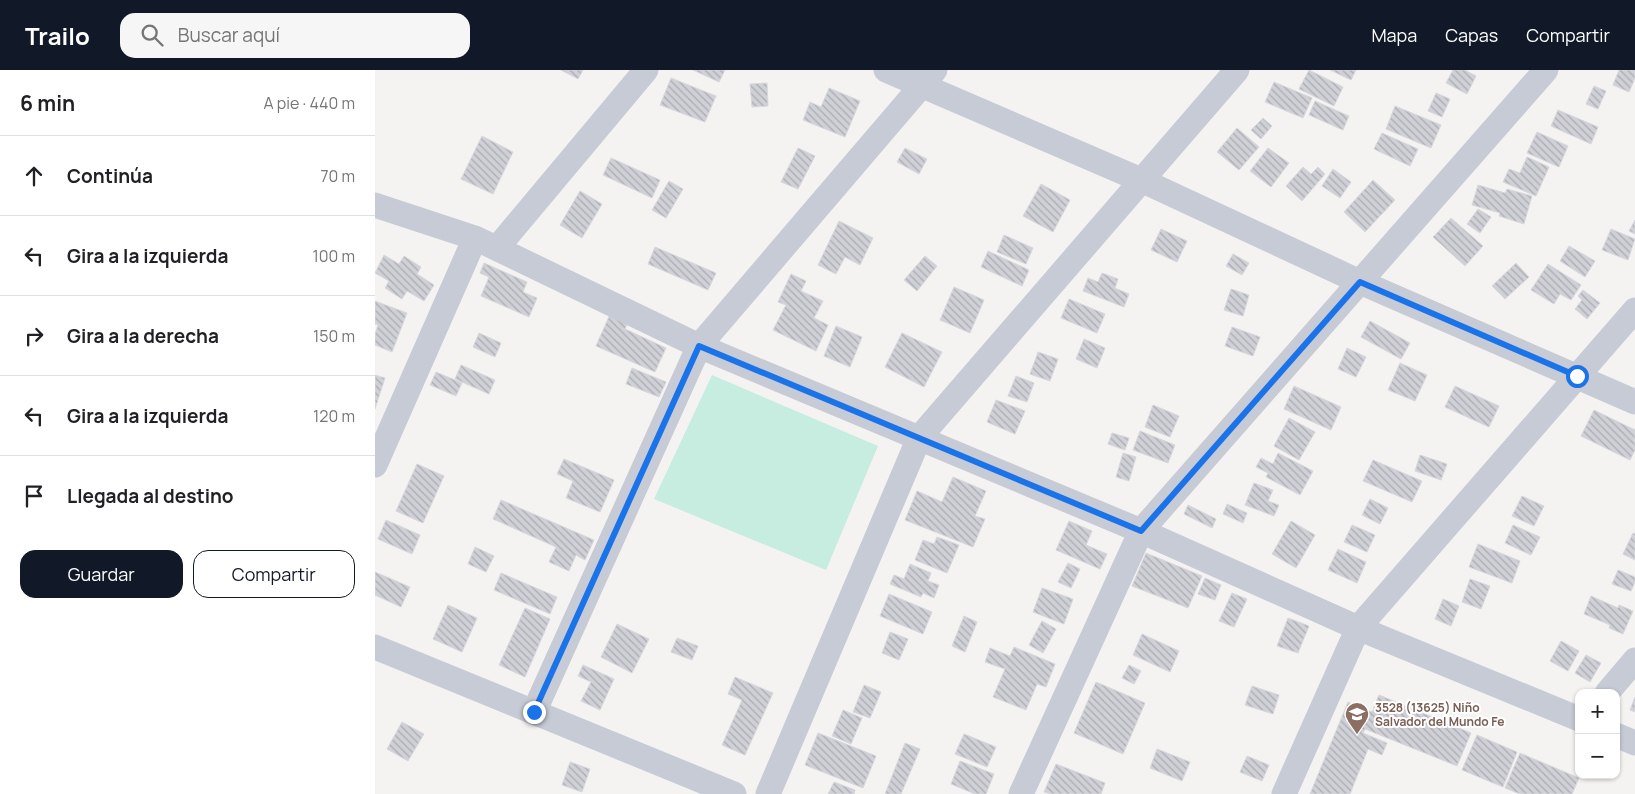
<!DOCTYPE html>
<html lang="es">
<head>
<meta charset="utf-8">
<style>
  body { margin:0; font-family:Manrope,sans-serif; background:#f6f6f6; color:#202124 }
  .controls { position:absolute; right:15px; bottom:15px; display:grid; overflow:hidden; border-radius:10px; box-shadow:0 1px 4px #0004 }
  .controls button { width:45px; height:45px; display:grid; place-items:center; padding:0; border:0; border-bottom:1px solid #e0e0e0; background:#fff; color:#202124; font:25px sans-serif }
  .stop { position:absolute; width:15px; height:15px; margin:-11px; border:4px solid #1a73e8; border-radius:50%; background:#fff }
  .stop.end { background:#1a73e8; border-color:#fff; box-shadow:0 1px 5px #0008 }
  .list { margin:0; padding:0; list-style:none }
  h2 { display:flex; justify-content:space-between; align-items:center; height:65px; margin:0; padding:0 20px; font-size:21px }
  h2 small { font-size:16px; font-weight:400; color:#757577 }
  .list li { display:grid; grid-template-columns:32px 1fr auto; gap:15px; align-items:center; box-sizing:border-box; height:80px; padding:0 20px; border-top:1px solid #e0e0e0 }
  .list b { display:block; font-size:19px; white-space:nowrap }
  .list em { font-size:16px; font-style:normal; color:#757577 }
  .actions { display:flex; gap:10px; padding:15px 20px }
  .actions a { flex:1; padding:11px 0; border:1px solid #111827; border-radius:15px; text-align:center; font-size:18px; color:#111827 }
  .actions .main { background:#111827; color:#fff }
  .icon { flex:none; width:28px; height:28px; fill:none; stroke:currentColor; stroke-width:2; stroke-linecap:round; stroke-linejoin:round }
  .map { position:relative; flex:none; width:1260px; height:724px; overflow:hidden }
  header { display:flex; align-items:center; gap:30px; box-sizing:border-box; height:70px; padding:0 25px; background:#111827; color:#fff }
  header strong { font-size:24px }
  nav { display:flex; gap:28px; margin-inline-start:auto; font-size:18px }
  .search { width:350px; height:45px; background:#f6f6f6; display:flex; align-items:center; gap:12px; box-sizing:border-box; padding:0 18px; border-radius:15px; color:#757577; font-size:19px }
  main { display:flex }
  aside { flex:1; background:#fff }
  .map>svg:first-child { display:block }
  .pitch { fill:#c6ede0 }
  .building { fill:url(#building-back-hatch); stroke:#d7d7dd }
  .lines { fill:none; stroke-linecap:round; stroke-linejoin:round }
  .street { stroke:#c7cbd5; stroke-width:25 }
  .route { stroke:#1a73e8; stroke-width:6 }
  .labels { text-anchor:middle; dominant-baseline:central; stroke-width:4; stroke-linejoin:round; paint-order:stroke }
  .education-label { font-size:12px; font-weight:bold; fill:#785e54; stroke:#fff; text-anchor:start }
</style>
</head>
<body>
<header>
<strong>Trailo</strong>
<div class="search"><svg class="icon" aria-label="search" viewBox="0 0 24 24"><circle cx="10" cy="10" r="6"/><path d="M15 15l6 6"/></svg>Buscar aquí</div>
<nav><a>Mapa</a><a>Capas</a><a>Compartir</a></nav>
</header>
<main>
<aside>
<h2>6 min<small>A pie · 440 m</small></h2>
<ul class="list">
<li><svg class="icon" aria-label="ahead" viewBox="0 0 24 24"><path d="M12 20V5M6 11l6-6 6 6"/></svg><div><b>Continúa</b></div><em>70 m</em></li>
<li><svg class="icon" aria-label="left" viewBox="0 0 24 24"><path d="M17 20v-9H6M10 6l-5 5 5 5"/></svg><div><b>Gira a la izquierda</b></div><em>100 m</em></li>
<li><svg class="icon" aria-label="right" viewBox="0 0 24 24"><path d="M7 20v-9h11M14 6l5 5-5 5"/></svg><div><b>Gira a la derecha</b></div><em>150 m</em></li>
<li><svg class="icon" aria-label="left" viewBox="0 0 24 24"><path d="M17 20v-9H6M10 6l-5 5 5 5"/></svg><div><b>Gira a la izquierda</b></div><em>120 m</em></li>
<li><svg class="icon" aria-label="arrive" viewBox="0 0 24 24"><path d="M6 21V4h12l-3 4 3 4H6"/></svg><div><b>Llegada al destino</b></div></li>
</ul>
<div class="actions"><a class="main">Guardar</a><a>Compartir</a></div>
</aside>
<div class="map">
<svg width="1260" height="724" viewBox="0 0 1260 724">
  <defs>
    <pattern id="building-back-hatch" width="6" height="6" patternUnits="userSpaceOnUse" patternTransform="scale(1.25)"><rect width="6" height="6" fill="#d0d1d6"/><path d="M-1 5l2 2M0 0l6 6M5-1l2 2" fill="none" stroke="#abacb1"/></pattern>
  </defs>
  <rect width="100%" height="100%" fill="#f4f3f2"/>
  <!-- pitch -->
  <path class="pitch" d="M337,305L503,376L451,500L279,429Z"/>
  <!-- building -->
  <path class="building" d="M186,0H208L203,9Z
    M318,0H350L344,12Z
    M934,0L968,17L959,36L924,19Z
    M955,0H981L976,10Z
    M1078,0H1090L1101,6L1092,24L1071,13Z
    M1244,0H1260V8L1254,22L1238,15Z
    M296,8L341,26L330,52L285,35Z
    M899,12L937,28L928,48L890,32Z
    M392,13L393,36L377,37L375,14Z
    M1219,16L1231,21L1223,39L1211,34Z
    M454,18L485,31L470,67L428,50L435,32L446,37Z
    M1061,23L1075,29L1067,47L1053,41Z
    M940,31L974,46L968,60L934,45Z
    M1020,36L1066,55L1056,78L1011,59Z
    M1183,40L1223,57L1216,74L1176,56Z
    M888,48L897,56L886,69L876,60Z
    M862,58L884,77L864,100L842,82Z
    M1162,62L1193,76L1184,97L1152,83Z
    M1007,63L1043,79L1035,96L999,79Z
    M107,66L138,82L118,124L86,109Z
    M423,78L440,86L423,119L406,112Z
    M530,78L552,89L544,104L522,92Z
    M893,78L914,93L896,117L875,101Z
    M1152,87L1174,97L1161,126L1128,112L1134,99L1145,103Z
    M236,88L285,110L277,128L228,105Z
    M928,97L936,104L943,97L950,104L927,131L911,116Z
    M958,99L976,112L965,128L947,116Z
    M998,110L1020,130L990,162L969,142Z
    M294,111L308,119L291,148L277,140Z
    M666,114L695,130L678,162L648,146Z
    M1103,115L1130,123L1132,119L1157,126L1149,154L1124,146L1125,143L1097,135Z
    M205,121L227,134L207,168L185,155Z
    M1103,139L1116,147L1105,163L1092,154Z
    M1076,148L1108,176L1090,196L1058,167Z
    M1260,150V164L1254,161Z
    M464,151L498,168L485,195L470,187L461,204L443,195Z
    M786,159L812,171L802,192L776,180Z
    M1236,159L1260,169L1253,190L1227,180Z
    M629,165L658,178L651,194L622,182Z
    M1194,176L1220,191L1210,207L1185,191Z
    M280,177L341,203L333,220L273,194Z
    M613,181L654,200L647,216L606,197Z
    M858,184L874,193L867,205L851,196Z
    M9,185L24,194L29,186L46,197L42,204L59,215L49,231L32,221L27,229L10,218L14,211L0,203Z
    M550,186L562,196L542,221L529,210Z
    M109,193L152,212L148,222L162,228L154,247L106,226L114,207L105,203Z
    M1141,193L1154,207L1130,229L1117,216Z
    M1173,194L1206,215L1196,230L1185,224L1179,234L1156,220Z
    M727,203L743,209L740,218L754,224L749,237L708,221L713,208L723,212Z
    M416,204L431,211L426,221L448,231L439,248L453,255L441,281L398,260L411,235L403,232Z
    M579,217L609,230L595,263L565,250Z
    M856,219L874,225L868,246L849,240Z
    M1208,220L1225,233L1212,249L1200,239L1207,230L1203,226Z
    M694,229L730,244L722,263L686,248Z
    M0,231L32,243L17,282L0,275V264L3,255L0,254Z
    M236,242L254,250L250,259L291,278L280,302L221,276Z
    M995,251L1035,273L1026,289L986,267Z
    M461,256L487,267L475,297L449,286Z
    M857,257L885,267L878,286L850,276Z
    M104,263L126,273L120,287L98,277Z
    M527,263L567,282L549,317L510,297Z
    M709,269L730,278L722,298L701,289Z
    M972,278L991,287L981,307L963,299Z
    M663,282L683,289L675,311L655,304Z
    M1025,293L1052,305L1040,331L1013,320Z
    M86,295L120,310L114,324L80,309Z
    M257,298L291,312L284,327L251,314Z
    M61,302L87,313L81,326L55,315Z
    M0,305L10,308L0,339Z
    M641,306L659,313L652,332L633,326Z
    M919,316L966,337L956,360L909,339Z
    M1080,316L1124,336L1114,357L1070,337Z
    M621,330L650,341L640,364L612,352Z
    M778,335L804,346L795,367L770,357Z
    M1219,340L1260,360V380L1255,390L1206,366Z
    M914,348L940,362L924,390L899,376Z
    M765,361L800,375L793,393L758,380Z
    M737,363L754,368L750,380L733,374Z
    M748,383L761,387L754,411L741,407Z
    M903,383L938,401L925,425L891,407L893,403L881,397L886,388L898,394Z
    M1045,385L1072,394L1066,410L1040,401Z
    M189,389L239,410L225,442L191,428L198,411L182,404Z
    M998,390L1047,411L1037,432L988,411Z
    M42,394L69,406L48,453L21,441Z
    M578,407L611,421L600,446L610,449L598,477L530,450L542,421L567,432Z
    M879,413L898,420L893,431L904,435L899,446L870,435Z
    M1147,426L1169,436L1159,456L1137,446Z
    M995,429L1013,438L1005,454L987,445Z
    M126,430L219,470L210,490L201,485L194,501L174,492L181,477L118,449Z
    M852,434L872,443L868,453L848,444Z
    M813,435L841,449L837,458L809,444Z
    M11,450L45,465L37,484L3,469Z
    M694,451L717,461L711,475L732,484L725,499L681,480Z
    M916,451L940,465L921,498L897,484Z
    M977,455L1000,465L992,482L969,472Z
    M1138,455L1165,467L1156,485L1130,473Z
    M1258,463L1260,464V490L1248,484Z
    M562,467L584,475L572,503L540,490L548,470L559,474Z
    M1103,474L1145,491L1137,513L1094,497Z
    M100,477L119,486L111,502L93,494Z
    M963,479L991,492L982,513L953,500Z
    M771,483L827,506L813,538L757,516Z
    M693,493L705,499L696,518L683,512Z
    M535,494L556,503L553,511L564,515L559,528L548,523L546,527L515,514L519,505L529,509Z
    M1243,500L1260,507V512L1256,521L1237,514Z
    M0,502L35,517L26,537L0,525Z
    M126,503L182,527L175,544L119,520Z
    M830,508L846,515L840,530L823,524Z
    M1095,509L1115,516L1106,539L1087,532Z
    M667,518L698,529L689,554L658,542Z
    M857,523L872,529L859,557L844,551Z
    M514,524L557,542L548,564L505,546Z
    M1216,526L1243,538L1244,535L1258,541L1248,564L1234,558L1235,555L1209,544Z
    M1068,529L1084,536L1076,556L1060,549Z
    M73,535L102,548L87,582L58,569Z
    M150,538L175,549L150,607L124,595Z
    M589,546L602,552L590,582L577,576Z
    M913,548L934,556L923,583L902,576Z
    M667,551L681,559L668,583L654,575Z
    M242,554L274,569L257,603L226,587Z
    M515,562L533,569L524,590L507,583Z
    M767,564L804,581L795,602L758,585Z
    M302,568L323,576L317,590L296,582Z
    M1186,571L1204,581L1193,601L1175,591Z
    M639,577L680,594L671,617L662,614L651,640L618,627L630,599L610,592L615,578L635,586Z
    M1211,585L1226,593L1215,612L1200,603Z
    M208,595L239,609L225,640L206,631L216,612L203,606Z
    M754,595L766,601L759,614L747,608Z
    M360,607L398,623L370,685L347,675L367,630L353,624Z
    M721,612L770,633L748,684L699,663Z
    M489,615L506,622L495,648L478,642Z
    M877,616L904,625L898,644L870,635Z
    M1004,625L1096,663L1082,696L990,659L988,663L1012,673L1007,685L993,679L975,724H935L973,632L997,642Z
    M1260,627V642L1255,640Z
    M468,640L487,648L476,674L457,666Z
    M27,652L49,664L33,691L12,679Z
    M443,663L501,686L488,718L430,695Z
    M589,664L621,677L612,697L580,684Z
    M1102,665L1142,682L1128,717L1087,700Z
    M530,673L545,679L526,724H510Z
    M782,679L815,692L807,711L775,698Z
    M1145,683L1204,708L1197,724H1145L1130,718Z
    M872,686L894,695L887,711L865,702Z
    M585,691L619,704L611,724H600L576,714Z
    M195,692L215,699L207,722L187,715Z
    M681,694L730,713L726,724H676L669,722Z
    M459,712L480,720L479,724H453Z"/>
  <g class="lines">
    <!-- street -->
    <path class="street" d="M511,0L766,110L985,212L1260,332
      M0,135L100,168L324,276L766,461L983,558L1204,649
      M122,178L271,0
      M0,395L100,168
      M0,577L359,724
      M1232,623L1260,590
      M159,642L324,276L560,0
      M1241,665L1260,673
      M393,724L544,368L862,0
      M646,724L766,461L1171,0
      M909,724L983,558L1260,240"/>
  </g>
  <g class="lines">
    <!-- route -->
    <path class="route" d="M159,642L324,276L766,461L985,212L1202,306"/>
  </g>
  <!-- icons -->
  <defs>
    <g id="school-pin" transform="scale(1.25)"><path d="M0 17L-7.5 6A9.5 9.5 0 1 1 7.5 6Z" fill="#8d6e63" stroke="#fff"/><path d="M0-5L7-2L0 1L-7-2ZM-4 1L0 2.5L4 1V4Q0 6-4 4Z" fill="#fff"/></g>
  </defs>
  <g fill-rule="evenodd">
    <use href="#school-pin" x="982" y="644"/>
  </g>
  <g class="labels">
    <!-- education labels -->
    <g class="education-label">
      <text x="1000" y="637">3528 (13625) Niño<tspan x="1000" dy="14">Salvador del Mundo Fe</tspan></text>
    </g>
  </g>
</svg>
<div class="controls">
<button>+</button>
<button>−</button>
</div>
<div class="stop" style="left:1202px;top:306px"></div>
<div class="stop end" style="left:159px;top:642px"></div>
</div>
</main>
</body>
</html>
